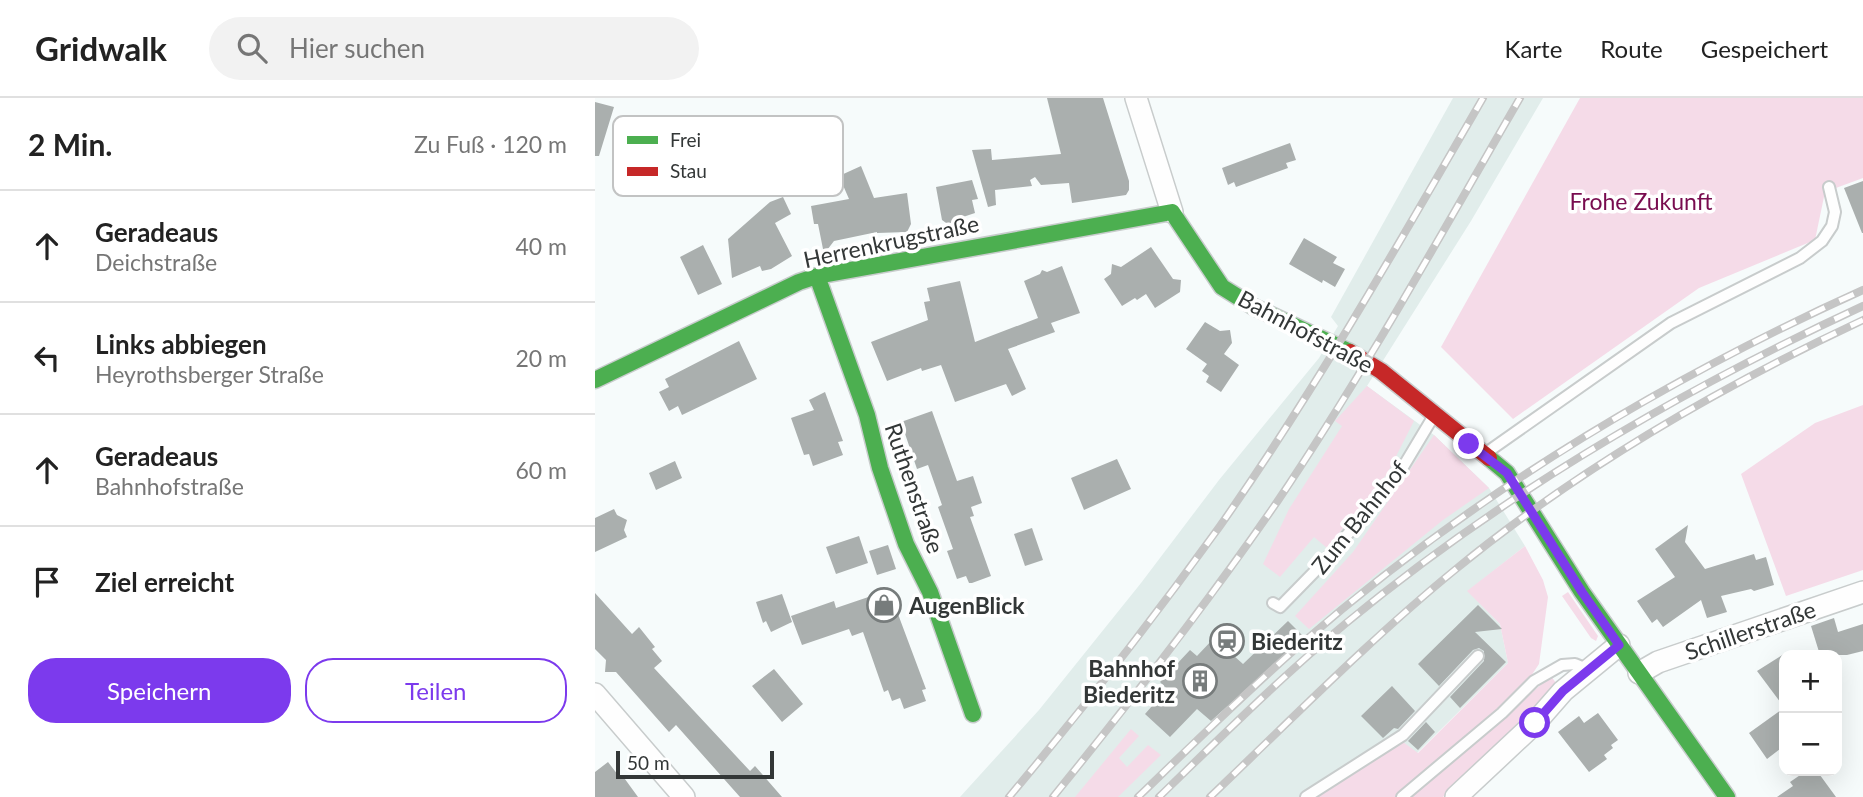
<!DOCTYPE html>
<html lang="de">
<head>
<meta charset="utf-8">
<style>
  body { margin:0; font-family:Lato,sans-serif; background:#f2f2f2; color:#222 }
  .controls { position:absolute; right:21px; bottom:21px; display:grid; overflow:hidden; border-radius:14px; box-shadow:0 7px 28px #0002 }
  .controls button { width:63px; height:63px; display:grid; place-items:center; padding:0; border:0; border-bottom:2px solid #e0e0e0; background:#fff; color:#222; font:35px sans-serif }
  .scale { position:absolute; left:21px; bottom:18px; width:158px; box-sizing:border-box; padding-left:7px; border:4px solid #333737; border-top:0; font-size:19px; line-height:24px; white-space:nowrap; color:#333737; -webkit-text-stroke:5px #fff; paint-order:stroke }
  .stop { position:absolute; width:21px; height:21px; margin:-16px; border:5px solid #7c3aed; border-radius:50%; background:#fff }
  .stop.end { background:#7c3aed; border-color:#fff; box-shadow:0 2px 7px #0008 }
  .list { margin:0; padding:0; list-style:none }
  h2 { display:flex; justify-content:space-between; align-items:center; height:91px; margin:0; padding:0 28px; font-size:30px }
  h2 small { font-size:23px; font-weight:400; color:#767676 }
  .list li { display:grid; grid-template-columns:46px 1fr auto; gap:21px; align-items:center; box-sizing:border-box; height:112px; padding:0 28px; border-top:2px solid #e0e0e0 }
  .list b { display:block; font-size:26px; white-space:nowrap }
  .list p { margin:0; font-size:23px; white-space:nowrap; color:#767676 }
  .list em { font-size:23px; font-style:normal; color:#767676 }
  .actions { display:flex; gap:14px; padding:21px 28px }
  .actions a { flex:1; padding:16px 0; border:2px solid #7c3aed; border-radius:28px; text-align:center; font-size:24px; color:#7c3aed }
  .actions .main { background:#7c3aed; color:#fff }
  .icon { flex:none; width:38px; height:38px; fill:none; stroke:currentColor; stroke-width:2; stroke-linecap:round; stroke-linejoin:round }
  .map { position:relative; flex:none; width:1268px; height:699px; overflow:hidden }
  header { display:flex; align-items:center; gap:42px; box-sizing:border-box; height:98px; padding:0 35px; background:#fff; border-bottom:2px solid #e0e0e0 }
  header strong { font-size:33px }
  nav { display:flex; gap:38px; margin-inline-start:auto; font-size:24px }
  .search { width:490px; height:63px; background:#f2f2f2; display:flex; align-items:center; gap:18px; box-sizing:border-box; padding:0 24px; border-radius:38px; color:#767676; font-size:26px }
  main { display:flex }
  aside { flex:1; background:#fff }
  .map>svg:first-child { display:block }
  .built { fill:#e1edeb }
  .green { fill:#f5dbe8 }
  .building { fill:#aaafae }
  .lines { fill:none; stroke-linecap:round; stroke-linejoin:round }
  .lane-casing { stroke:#c8cccc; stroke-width:14 }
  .street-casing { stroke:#c8cccc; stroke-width:24 }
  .fast-casing { stroke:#c8cccc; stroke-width:19 }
  .jam-casing { stroke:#c8cccc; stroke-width:19 }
  .lane { stroke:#fefefe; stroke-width:10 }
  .street { stroke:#fefefe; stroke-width:21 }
  .fast { stroke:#4caf50; stroke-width:16 }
  .jam { stroke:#c62828; stroke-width:16 }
  .rail-casing { stroke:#c5c5c5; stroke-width:8 }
  .rail { stroke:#fff; stroke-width:5; stroke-dasharray:16; stroke-linecap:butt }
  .route { stroke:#7c3aed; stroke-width:9 }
  .labels { text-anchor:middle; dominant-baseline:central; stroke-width:7; stroke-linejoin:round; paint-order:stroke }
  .park-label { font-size:23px; fill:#780c4f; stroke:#fff }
  .street-label { font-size:23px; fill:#333737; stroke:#fff }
  .poi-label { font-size:23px; font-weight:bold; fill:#333737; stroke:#fff; text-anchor:start }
  .key { fill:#fff; stroke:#c2c3c3; stroke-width:2 }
  .key-label { font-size:19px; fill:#333737 }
</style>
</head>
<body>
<header>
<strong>Gridwalk</strong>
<div class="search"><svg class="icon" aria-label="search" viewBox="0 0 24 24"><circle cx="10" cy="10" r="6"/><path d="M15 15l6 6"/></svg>Hier suchen</div>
<nav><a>Karte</a><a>Route</a><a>Gespeichert</a></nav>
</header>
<main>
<aside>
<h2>2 Min.<small>Zu Fuß · 120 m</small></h2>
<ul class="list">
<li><svg class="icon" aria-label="ahead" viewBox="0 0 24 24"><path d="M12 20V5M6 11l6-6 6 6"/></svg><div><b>Geradeaus</b><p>Deichstraße</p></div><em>40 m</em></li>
<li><svg class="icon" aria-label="left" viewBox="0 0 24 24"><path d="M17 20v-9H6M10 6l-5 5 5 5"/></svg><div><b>Links abbiegen</b><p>Heyrothsberger Straße</p></div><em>20 m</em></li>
<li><svg class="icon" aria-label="ahead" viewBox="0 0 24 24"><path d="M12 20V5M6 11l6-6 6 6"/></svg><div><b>Geradeaus</b><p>Bahnhofstraße</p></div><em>60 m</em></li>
<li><svg class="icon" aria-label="arrive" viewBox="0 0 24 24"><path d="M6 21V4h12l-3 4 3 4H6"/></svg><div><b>Ziel erreicht</b></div></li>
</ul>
<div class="actions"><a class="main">Speichern</a><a>Teilen</a></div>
</aside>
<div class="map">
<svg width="1268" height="699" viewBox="0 0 1268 699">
  <rect width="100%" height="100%" fill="#f6fbfb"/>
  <!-- built -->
  <path class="built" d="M858,0H948L876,123L772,288L839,337L894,390L930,448L873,493L905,526L913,565L822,655L755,680L721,699H365L444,612L546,485L624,382L724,260L743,228L736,219Z"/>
  <!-- green -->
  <path class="green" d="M985,0H1268V80L1230,94L1220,142L1104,190L918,321L846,249Z
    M772,288L819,323L792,376L732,450L719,439L685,479L668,466L694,411L747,328L740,323Z
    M1268,307V472L1191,498L1146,376L1220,325Z
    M839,337L894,390L848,422L714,531L700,518L758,454Z
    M930,448L948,482L953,499L944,566L932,584L910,607L800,699H721L808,644L823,655L913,565L905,526L872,493Z
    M973,494L1003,538L1001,543L996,540L967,498Z
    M956,578L961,585L941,612L848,699H815Z
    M536,631L544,638L524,660L532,669L553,647L566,657L523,699H476H480Z"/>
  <!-- building -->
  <path class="building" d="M452,0H508L534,83V92L531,97L477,105L474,85L446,87L440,79L435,82L437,88L400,92L401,107L393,109L377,52L396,51L397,62L466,56Z
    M0,4L19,9L4,58H0Z
    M695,45L701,62L691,65L693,70L641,89L639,84L633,87L627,70Z
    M266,68L279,100L312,95L316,126L312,134L282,135V134L239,143L229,156L223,126H219L216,108L254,101L244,78Z
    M377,82L383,101L377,102L380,115L368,119L365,124L354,127L347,122L341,89Z
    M1268,83V135H1267L1249,90Z
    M188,99L196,116L180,125L197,158L176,171L167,173L165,168L137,180L133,141L175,104Z
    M709,140L742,159L738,165L750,171L740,189L728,182L727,185L694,166Z
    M108,147L127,186L103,197L85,159Z
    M556,149L578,181L586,182L585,194L560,210L551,196L542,202L540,200L527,208L509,181L516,176L517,166L526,169Z
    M467,168L485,215L456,225L460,234L413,251L431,291L417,298L411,286L360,304L346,267L327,273L326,270L292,283L276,244L333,222L329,204L335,203L332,190L365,183L380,244L443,220L429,183L445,176L447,172L452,174Z
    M610,224L625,233L635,232L637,245L629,256L644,267L626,294L611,284L614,278L607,273L612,266L591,251Z
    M144,243L162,281L87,317L83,308L74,313L64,294L74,289L70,281Z
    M230,294L248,343L243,344L248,357L218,368L214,356L209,357L196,320L219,312L214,302Z
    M337,313L362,383L378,378L387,405L376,409L379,418L375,419L396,478L377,485H374L371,478L362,481L352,453L358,451L343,409L347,407L333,367L322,371L306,324Z
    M522,361L536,391L489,412L476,380Z
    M80,363L87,380L61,392L54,375Z
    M19,411L22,417L32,422L29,432L32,439L0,454V420Z
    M1093,427L1090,444L1110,471L1159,456L1161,462L1171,459L1179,487L1159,493L1156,491L1126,498L1132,514L1112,520L1106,502L1068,529L1062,521L1057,525L1042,503L1080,479L1060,451Z
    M437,430L448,462L430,468L419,436Z
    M264,438L273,465L241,476L231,449Z
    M293,447L301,471L282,477L274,453Z
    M294,492L331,591L327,592L331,603L309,611L305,600L297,603L293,592L289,594L268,534L257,538L254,531L207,547L196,518L239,503L241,510Z
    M0,495L37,536L44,529L60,549L57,551L67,563L59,570L155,673L160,668L187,699H145L81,627L74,634L21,574H10L11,562L0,551Z
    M187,496L197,524L176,534L171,523L168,525L161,504Z
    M883,507L907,531L880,534L911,564L865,610L855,599L889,563V553L884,550L878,552L844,588L823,566Z
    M1239,520L1243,534L1268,526V553L1252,557H1225L1216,528Z
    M693,523L709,539L616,623L602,611L575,639L550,616L572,591L565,584L595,552L602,558L619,540L648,566Z
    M1189,556V609L1162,573Z
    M179,571L208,606L187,624L157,588Z
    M797,588L820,613L803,631L799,630L788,640L766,618Z
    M1189,610V648L1172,661L1154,635Z
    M1003,615L1023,642L1016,647L1018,650L1009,657L1012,661L994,674L963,634L984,618L989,625Z
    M831,624L840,634L823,652L813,643Z
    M13,664L23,677H27L43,699H0V674Z
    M1211,673H1222L1241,699H1182L1198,688L1195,684Z"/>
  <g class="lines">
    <!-- lane casing -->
    <g class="lane-casing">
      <path id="lane" d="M891,355L1076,225L1205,160L1227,143L1237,128L1240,114L1234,89
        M678,505L685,509L727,466L802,379L838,319
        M711,699L808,637L883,558
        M807,699L907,615L939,583L967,567L980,566L992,571"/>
    </g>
    <!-- street casing -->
    <g class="street-casing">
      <path id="street" d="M541,0L577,114
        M1044,575L1063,564L1268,494
        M0,596L89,699
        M861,699L940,625L968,593L1024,547"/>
    </g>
    <!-- fast casing -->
    <g class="fast-casing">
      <path id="fast" d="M222,178L272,317L285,370L311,446L335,494L378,616
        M0,282L204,184L222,178L577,114L627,189L659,209L755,254
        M894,360L912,375L987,494L1132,699"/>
    </g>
    <!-- jam casing -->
    <g class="jam-casing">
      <path id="jam" d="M755,254L786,273L894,360"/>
    </g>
    <!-- lane -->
    <use href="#lane" class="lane"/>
    <!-- street -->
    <use href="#street" class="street"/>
    <!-- fast -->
    <use href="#fast" class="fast"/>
    <!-- jam -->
    <use href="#jam" class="jam"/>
    <!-- rail casing -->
    <g class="rail-casing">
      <path id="rail" d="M414,699C488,611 558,521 625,428C721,291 804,145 888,0
        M458,699C536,603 612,506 682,404C770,274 846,136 925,0
        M543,699C596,648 649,596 705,547C872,401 1066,283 1268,192
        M564,699C625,640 685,580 750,526C906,397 1084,293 1268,208
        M615,699C696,622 774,542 861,471C983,371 1125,289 1268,222"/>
    </g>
    <!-- rail -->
    <use href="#rail" class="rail"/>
  </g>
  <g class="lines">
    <!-- route -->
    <path class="route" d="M874,346L912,375L987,494L1024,547L968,593L940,625"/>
  </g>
  <!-- icons -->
  <defs>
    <g id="shop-ring" transform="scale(1.75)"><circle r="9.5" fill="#fff" stroke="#777c7c" stroke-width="1.5"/><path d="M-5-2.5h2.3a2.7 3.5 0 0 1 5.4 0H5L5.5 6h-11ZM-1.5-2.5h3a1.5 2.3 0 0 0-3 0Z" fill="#777c7c"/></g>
    <g id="station-ring" transform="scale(1.75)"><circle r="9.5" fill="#fff" stroke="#777c7c" stroke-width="1.5"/><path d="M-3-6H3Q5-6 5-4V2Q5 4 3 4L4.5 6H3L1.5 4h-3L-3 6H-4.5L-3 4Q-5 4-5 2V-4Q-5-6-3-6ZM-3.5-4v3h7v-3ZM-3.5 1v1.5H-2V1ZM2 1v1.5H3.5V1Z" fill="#777c7c"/></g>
    <g id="building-ring" transform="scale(1.75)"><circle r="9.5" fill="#fff" stroke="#777c7c" stroke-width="1.5"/><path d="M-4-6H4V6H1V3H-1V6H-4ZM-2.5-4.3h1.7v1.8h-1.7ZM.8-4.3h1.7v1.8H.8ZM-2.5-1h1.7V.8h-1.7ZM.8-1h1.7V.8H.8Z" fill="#777c7c"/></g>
  </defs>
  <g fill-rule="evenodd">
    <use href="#shop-ring" x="289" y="507"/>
    <use href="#station-ring" x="632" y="543"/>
    <use href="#building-ring" x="605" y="583"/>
  </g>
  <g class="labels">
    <!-- park labels -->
    <g class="park-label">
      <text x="1046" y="103">Frohe Zukunft</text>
    </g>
    <!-- street labels -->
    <g class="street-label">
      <text transform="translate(296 143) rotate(-12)">Herrenkrugstraße</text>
      <text transform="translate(711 233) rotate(28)">Bahnhofstraße</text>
      <text transform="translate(320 390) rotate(71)">Ruthenstraße</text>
      <text transform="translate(764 419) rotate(-51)">Zum Bahnhof</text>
      <text transform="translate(1155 532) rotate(-19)">Schillerstraße</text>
    </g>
    <!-- poi labels -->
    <g class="poi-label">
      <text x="314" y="507">AugenBlick</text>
      <text x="656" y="543">Biederitz</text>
      <text x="580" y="570" text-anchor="end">Bahnhof<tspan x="580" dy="26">Biederitz</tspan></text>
    </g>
  </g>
  <!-- legend -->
  <rect x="18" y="18" width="230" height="80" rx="10" class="key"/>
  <rect x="32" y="38" width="31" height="8" fill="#4caf50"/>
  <rect x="32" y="69" width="31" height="9" fill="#c62828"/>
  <g class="key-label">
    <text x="75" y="49">Frei</text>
    <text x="75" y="80">Stau</text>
  </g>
</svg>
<div class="controls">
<button>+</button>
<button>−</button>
</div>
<div class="scale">50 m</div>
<div class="stop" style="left:940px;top:625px"></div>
<div class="stop end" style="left:874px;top:346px"></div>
</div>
</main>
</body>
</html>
